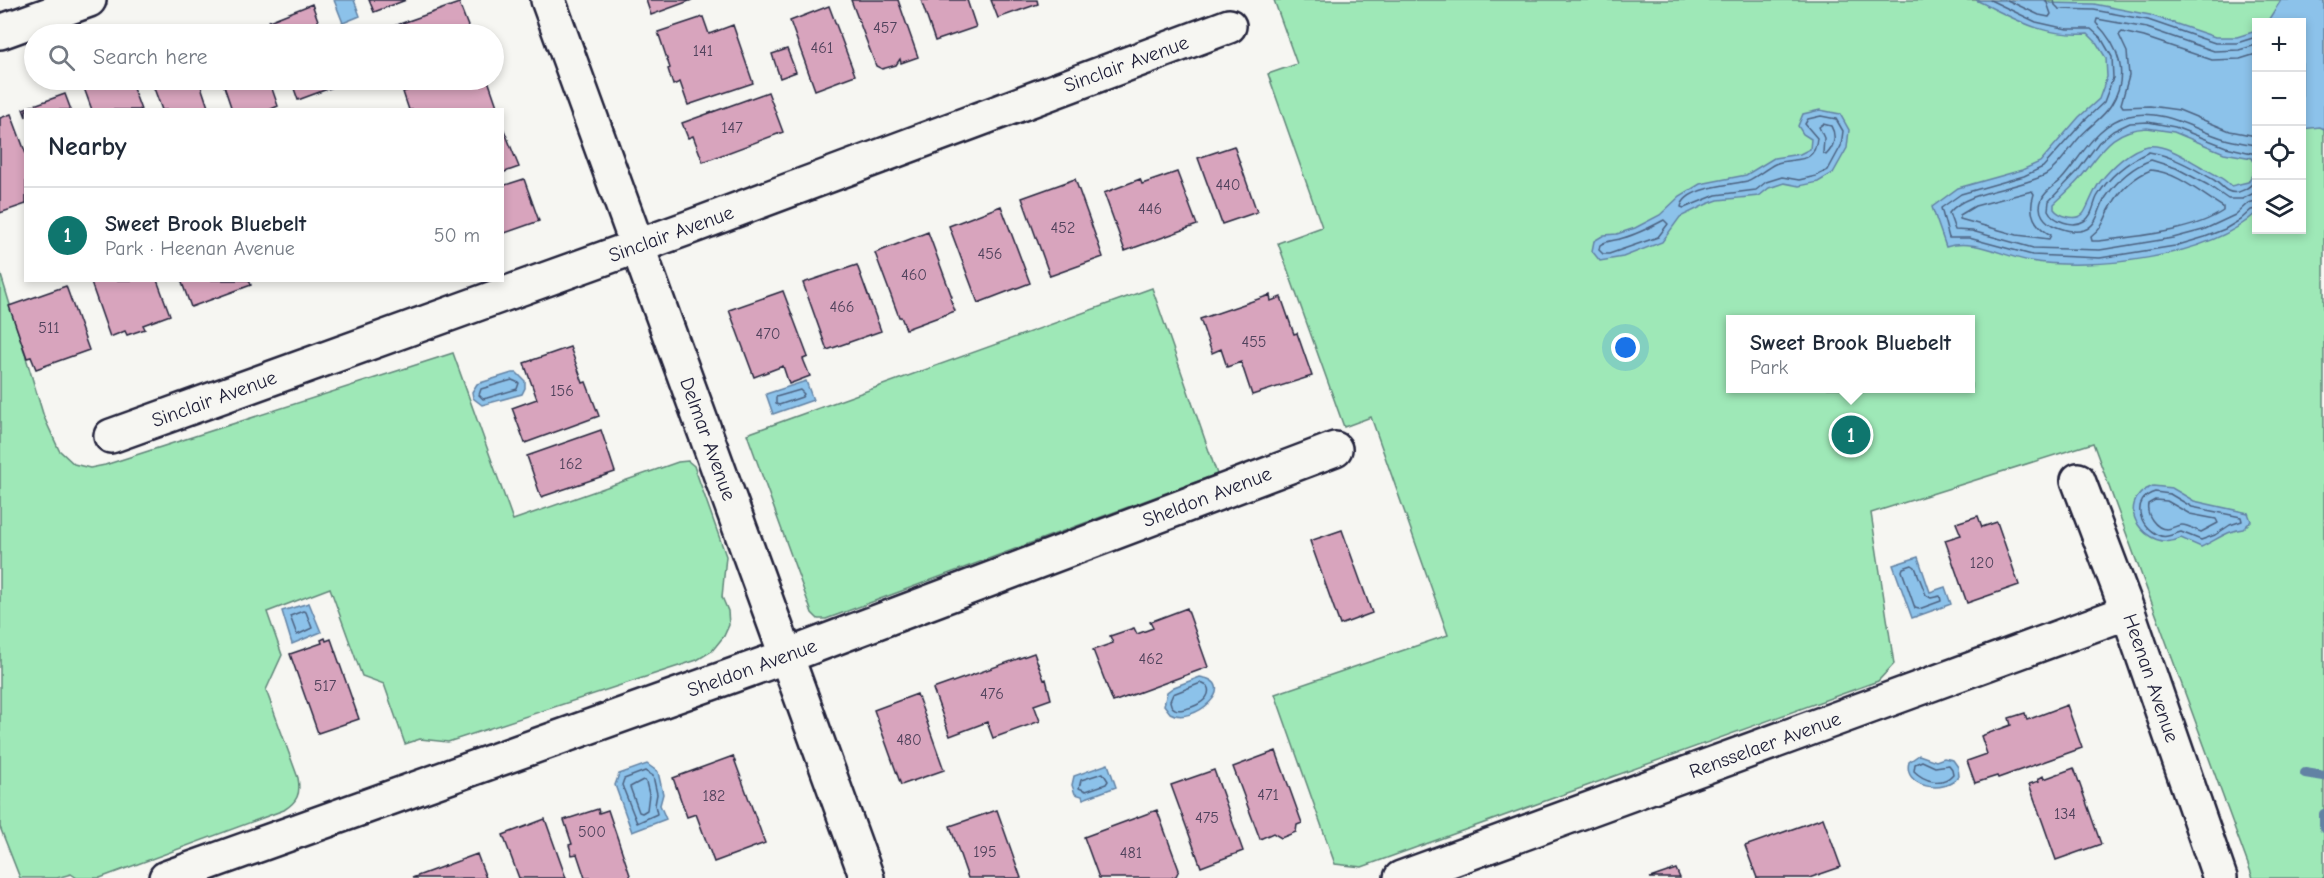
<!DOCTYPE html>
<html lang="en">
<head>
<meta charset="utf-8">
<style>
  body { margin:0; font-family:"Comic Neue",sans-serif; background:#f2f2f3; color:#1f2937 }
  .controls { position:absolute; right:18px; top:18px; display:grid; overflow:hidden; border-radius:0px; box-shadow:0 3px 9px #0003 }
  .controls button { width:54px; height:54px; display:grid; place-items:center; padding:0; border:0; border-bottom:2px solid #e0e1e3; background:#fff; color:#1f2937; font:30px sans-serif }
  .you { position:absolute; left:1626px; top:348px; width:21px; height:21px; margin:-15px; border:4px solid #fff; border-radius:50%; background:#1a73e8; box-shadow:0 0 0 9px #1a73e833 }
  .badge { display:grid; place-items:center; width:39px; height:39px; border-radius:50%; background:#0f766e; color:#fff; font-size:20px; font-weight:700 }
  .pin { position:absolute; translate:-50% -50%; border:3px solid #fff; box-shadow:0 2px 6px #0006 }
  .popup { position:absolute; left:1726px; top:315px; width:249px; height:78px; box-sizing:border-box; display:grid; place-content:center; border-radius:0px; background:#fff; filter:drop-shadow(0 2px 4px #0005); font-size:20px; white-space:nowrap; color:#747a83 }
  .popup b { font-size:22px; color:#1f2937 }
  .popup::after { content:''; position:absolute; left:50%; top:100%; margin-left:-12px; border:12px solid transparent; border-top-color:#fff }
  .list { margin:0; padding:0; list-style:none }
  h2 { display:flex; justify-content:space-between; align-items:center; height:78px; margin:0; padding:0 24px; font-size:26px }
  h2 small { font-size:20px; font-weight:400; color:#747a83 }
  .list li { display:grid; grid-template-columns:39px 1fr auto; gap:18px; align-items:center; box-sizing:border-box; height:96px; padding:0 24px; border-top:2px solid #e0e1e3 }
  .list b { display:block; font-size:22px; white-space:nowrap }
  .list p { margin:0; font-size:20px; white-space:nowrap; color:#747a83 }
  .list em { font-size:20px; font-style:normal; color:#747a83 }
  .icon { flex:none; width:33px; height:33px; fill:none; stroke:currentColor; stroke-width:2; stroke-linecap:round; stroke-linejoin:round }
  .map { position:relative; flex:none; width:2324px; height:878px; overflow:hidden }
  .search { position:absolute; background:#fff; box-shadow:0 3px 9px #0003; left:24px; top:24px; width:480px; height:66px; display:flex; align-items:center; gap:15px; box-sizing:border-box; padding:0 21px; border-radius:33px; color:#747a83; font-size:22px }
  .panel { position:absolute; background:#fff; box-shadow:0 3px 9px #0003; left:24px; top:108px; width:480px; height:174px; border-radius:0px }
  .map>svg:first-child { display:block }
  .green { fill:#9ee8b7; stroke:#608579; stroke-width:1.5; fill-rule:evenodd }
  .water { fill:#8cc2ea; stroke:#6282a4; stroke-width:1.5; fill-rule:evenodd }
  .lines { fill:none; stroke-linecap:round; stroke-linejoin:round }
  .shore { stroke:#4c6281; stroke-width:1.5 }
  .stream { stroke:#6282a4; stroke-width:10 }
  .building { fill:#d8a4bd; stroke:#22223b; stroke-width:1.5 }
  .minor-casing { stroke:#22223b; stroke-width:38 }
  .minor { stroke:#f6f6f2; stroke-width:33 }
  .labels { text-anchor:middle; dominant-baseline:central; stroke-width:6; stroke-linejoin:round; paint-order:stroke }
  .number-label { font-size:16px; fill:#50425c }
  .street-label { font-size:20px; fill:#22223b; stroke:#f6f6f2 }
</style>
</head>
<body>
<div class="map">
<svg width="2324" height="878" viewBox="0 0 2324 878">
  <rect width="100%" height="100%" fill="#f6f6f2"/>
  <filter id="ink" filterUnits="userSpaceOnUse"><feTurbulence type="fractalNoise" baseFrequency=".0167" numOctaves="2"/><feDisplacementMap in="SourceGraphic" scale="12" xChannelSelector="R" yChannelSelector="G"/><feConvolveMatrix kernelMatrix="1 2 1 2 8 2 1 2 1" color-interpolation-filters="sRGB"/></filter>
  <g filter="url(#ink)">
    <!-- green -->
    <path class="green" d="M1274,0H2324V878H2253L2093,443L1871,513L1894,664L1878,681L1362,867L1335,864L1275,694L1448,635L1371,417L1344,427L1278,243L1322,227L1268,74L1297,64ZM2256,22H2302V230H2256ZM1731,320H1971V388H1731Z
      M0,272L44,417L59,450L74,464L90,468L105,465L453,353L513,520L678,462L688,461L694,466L726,556L722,597L728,611L729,625L724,636L712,651L697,660L448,742L420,739L405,744L384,684L362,676L330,588L267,612L282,655L266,690L298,778C301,794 297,802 284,810L100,878H77L71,874L57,878H20L0,827Z
      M1152,288L1217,474L826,619H818L812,613L747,434Z"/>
    <!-- water -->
    <path class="water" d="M334,0H354L360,16L343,23Z
      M1976,0H2044L2050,3L2094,4L2150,15L2215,37H2237L2256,31V213C2208,258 2093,271 2030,261C2002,256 1973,238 1946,247L1932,207L1958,188L2022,170L2040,162L2079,117L2099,99L2107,77L2106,58L2096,42L2088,34C2042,37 2015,19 1976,0ZM2147,128L2174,132L2224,153L2252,158C2258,167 2253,174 2248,182L2231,186C2222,176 2211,173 2200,166C2186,158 2165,144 2148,146C2130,149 2111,168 2100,182C2093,191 2087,210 2083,214C2076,221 2059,216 2054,209V204C2063,195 2073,187 2081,177C2102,151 2111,130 2147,128Z
      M2281,0H2324V129L2320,127L2302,129V22H2267Z
      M1820,110L1840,114L1849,130L1847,148L1833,173L1818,182L1799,186L1784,183L1769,188L1759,196L1718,200L1707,204L1680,217L1662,242L1623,257L1600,261L1592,251L1594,241L1604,235L1617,234L1635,228L1660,215L1680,196L1700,184L1746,175L1774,158L1800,154L1810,149L1811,139L1803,134L1798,126L1803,114Z
      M512,373H517L525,381V388L522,394L482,405L473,398L472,392L477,384Z
      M806,381L813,400L773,414L766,394Z
      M2153,486L2172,488L2194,501L2248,513L2251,521L2243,529C2228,530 2215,541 2201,547L2181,538C2148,555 2109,503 2153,486Z
      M1918,557L1930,592L1945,587L1951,604L1912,618L1893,565Z
      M309,603L321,632L292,644L282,611Z
      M1200,677C1242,683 1193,727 1170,713L1164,705L1167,692L1174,687Z
      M1919,755L1936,761L1944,758L1953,760L1958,767L1959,776C1945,796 1902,787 1909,762Z
      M647,764L658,772L663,794L660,805L666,819L632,832L615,785L619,774Z
      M1108,764L1116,787L1083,799L1082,796L1075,794L1072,785L1074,776Z"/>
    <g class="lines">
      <!-- shore -->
      <path class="shore" d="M1990,0L2036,22L2067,29H2091L2101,38L2112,57L2113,78L2104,102L2084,121L2043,167L2024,176L1961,194L1941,208L1949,238H1969L2032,255L2100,258L2175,246L2205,237L2225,229L2240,220L2251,210L2256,209
        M2007,0L2039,15L2049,17L2051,14L2046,0
        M2054,0L2055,5L2059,9L2094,10L2148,20L2215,43H2237L2256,37
        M2256,45L2239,50L2214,51L2147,28L2097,19L2096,23C2119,46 2130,75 2111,105C2104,117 2088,127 2079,138C2069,149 2058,168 2045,175C2018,189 1965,191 1949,213L1955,230L1972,231L2033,248L2100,250L2173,238L2203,230L2235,215L2248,203L2256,201
        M2256,54L2240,59L2212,60L2144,37L2122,32L2119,35L2127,52L2129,76L2121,104L2123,107L2150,106L2179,110L2230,131L2256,136
        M1821,116L1836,119L1843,131L1841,146L1828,170L1816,176L1799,180L1782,177L1766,182L1756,190L1716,195L1684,208L1681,207C1685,187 1731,185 1747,181C1757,177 1765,169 1775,164C1793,156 1815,167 1817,138L1805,124L1808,119Z
        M1823,124L1831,126C1837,136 1834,147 1826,155L1823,153L1824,138L1819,127Z
        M2256,145C2246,143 2235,142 2225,139C2194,130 2164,108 2129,116C2096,123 2082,157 2061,180C2055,186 2045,191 2042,199C2036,212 2045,223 2057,227C2066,230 2074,233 2084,230C2099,225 2098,208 2106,197C2117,181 2132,167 2151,160L2176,168L2208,185L2228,199H2242L2256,192
        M2256,154L2226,147L2175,127L2148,122L2130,123L2113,131L2099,142L2077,172L2049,201L2048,210C2053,221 2073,228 2084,221C2093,216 2093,205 2097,197C2108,177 2128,161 2149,152C2171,155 2195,169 2214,180C2219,183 2223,189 2228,191C2238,196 2251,187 2256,179
        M2151,170C2177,172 2201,194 2223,207V211C2192,232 2137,236 2099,241H2092L2091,237C2106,225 2103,219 2112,205C2120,190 2135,176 2151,170Z
        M2032,191L2034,194C2028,212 2034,226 2051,235L2049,239L2017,235L1960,219V215L1975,206Z
        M1664,220L1668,224L1658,237L1609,254H1603L1599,250L1600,245C1607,240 1615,241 1623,238C1638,234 1651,227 1664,220Z
        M512,380L519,383L517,389L487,398L483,399L479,395L481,389Z
        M800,390L804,394L802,397L779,405L776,404V397Z
        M2155,492L2170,494L2192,507L2241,517L2242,521L2230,525L2215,535L2201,540L2181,532C2173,534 2166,539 2158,535C2138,526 2131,499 2155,492Z
        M2155,500L2167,501L2190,514L2216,519L2218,523L2201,532C2195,530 2188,525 2182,525C2176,525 2172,529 2167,529C2155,529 2146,514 2148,504Z
        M1912,565L1915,567L1926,595L1931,598L1940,596L1941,601L1919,609L1915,608L1902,571L1903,568Z
        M303,611L306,612L312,628L297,635L290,616Z
        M1201,683L1207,686C1216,702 1181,713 1175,709C1171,707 1171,705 1170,701L1173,694Z
        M1922,761L1935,767L1949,765L1952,769L1953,774C1942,787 1924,781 1914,771L1915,764Z
        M645,771L653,776L657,794L655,805L657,814L637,823L622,785L624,779Z
        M1103,773L1108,781L1106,784L1086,791L1079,788L1081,780Z
        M643,780L646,782L649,794L647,810L642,813L639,812L630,787Z"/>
      <!-- stream -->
      <path class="stream" d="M2305,773L2324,776
        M2324,814V828"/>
    </g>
    <!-- building -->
    <path class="building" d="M369,0H406L374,12Z
      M646,0H692L651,15Z
      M851,0H898L918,57L901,63L900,59L896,65L882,69L876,66Z
      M921,0H967L976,27L935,41Z
      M991,0H1037L1038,4L998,18Z
      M459,3L471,34H382L380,31Z
      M312,4L323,34H274L269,21Z
      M829,6L855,75L815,90L790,21Z
      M703,17L709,34L733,25L753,83L688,105L680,82L673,85L668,69L670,68L658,32Z
      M250,28L252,34H231Z
      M787,49L796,72L780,78L772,54Z
      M107,80H130L141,110H92L84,88Z
      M151,80H199L209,110H162Z
      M222,80H269L278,106L269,110H232Z
      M291,80H339L341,84L298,100Z
      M438,80H488L497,106L488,110H409L403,92Z
      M768,92L783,132L703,162L693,136L688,138L682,123Z
      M65,94L71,110H26V117L23,109Z
      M11,114L26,154V204L0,213V118Z
      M502,125L519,167L502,173Z
      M1234,146L1257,212L1222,224L1198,158Z
      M1177,172L1197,225L1125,251L1104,193L1140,179L1142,184Z
      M524,179L539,221L502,234V186Z
      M1075,179L1103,257L1050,276L1022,198Z
      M1001,206L1030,283L978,303L949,226Z
      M928,232L952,297L950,298L955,311L906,329L901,317H899L875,253Z
      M857,265L881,331L827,350L803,283Z
      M90,280H157L170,315L143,325L145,329L127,335L125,331L110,337Z
      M181,280H249L251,285L191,307Z
      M66,286L89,350L36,369L31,357L27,358L9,306Z
      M783,291L808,357L803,359L810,376L789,384L783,366L754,377L729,310Z
      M1270,295L1271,301L1281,297L1294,334L1297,333L1312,376L1252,395L1241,362L1227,367L1221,349L1212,353L1200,319Z
      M570,347L583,383L586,382L599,416L525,443L512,408L537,399L524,363Z
      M601,430L615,472L541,497L527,456Z
      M1978,516L1982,527L1997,522L2019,585L1967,603L1945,540L1961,535L1956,523Z
      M1342,530L1372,613L1340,625L1310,541Z
      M1187,608L1208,667L1113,702L1093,650L1113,643L1110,636L1134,628L1137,634L1153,628L1150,622Z
      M325,638L326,641L331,639L359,719L318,733L290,654L322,643L321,640Z
      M1034,653L1044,680L1046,679L1051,699L1034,705L1040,721L993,738L987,722L950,736L933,689Z
      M917,694L944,770L901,785L874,710Z
      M2067,705L2082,748L1998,778L1997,776L1975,783L1967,761L1987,754L1981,736L2011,725L2009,718L2025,713L2027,720Z
      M1276,751L1302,823L1297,825L1296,832L1281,838L1273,833L1260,839L1233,767Z
      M733,756L765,843L714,862L696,814L687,817L673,778Z
      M2074,768L2101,844L2056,860L2029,784L2039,781L2038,779L2043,776L2044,779Z
      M1214,770L1243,851L1201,867L1171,785Z
      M598,809L599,813L608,810L631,878H585L577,854L572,855L569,845L572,844L564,820Z
      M997,810L1021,878H968L950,826Z
      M1157,810L1179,870L1176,876L1171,878H1099L1084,837Z
      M1823,818L1841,867L1809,878H1757L1745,846Z
      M545,819L566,878H519L503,835Z
      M477,854L486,878H412Z
      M1676,869L1680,878H1650Z"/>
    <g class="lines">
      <!-- minor casing -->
      <g class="minor-casing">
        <path id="minor" d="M548,0L867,878
          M0,32L89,0
          M111,436L688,228L1229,26
          M2078,480L2128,612L2220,878
          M166,878L787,656L1335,449
          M1401,878L2128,612"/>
      </g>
      <!-- minor -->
      <use href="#minor" class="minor"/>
    </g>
  </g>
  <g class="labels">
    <!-- number labels -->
    <g class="number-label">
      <text x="885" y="28">457</text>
      <text x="822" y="48">461</text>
      <text x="703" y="51">141</text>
      <text x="732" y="128">147</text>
      <text x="1228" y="185">440</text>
      <text x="1150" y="209">446</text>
      <text x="1063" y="228">452</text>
      <text x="990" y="254">456</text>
      <text x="914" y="275">460</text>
      <text x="842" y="307">466</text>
      <text x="49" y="328">511</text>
      <text x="768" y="334">470</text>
      <text x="1254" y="342">455</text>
      <text x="562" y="391">156</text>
      <text x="571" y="464">162</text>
      <text x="1982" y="563">120</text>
      <text x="1151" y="659">462</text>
      <text x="325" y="686">517</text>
      <text x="992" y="694">476</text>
      <text x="909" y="740">480</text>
      <text x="1268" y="795">471</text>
      <text x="714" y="796">182</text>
      <text x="2065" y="814">134</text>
      <text x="1207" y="818">475</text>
      <text x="592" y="832">500</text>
      <text x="985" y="852">195</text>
      <text x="1131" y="853">481</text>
    </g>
    <!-- street labels -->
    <g class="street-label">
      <text transform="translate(1126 64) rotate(-20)">Sinclair Avenue</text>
      <text transform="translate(671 234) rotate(-20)">Sinclair Avenue</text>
      <text transform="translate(214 399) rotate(-20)">Sinclair Avenue</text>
      <text transform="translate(708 439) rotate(70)">Delmar Avenue</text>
      <text transform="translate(1207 497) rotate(-21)">Sheldon Avenue</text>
      <text transform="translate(752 668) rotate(-20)">Sheldon Avenue</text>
      <text transform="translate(2151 678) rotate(71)">Heenan Avenue</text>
      <text transform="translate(1765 745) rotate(-20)">Rensselaer Avenue</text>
    </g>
  </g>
</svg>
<div class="controls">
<button>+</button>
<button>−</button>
<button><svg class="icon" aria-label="locate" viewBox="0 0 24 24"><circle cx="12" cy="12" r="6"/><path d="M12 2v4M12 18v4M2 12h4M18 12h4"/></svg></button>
<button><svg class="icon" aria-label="layers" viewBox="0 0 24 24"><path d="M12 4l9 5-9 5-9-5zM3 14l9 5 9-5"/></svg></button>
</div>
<div class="you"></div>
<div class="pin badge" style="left:1851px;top:435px">1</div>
<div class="popup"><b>Sweet Brook Bluebelt</b>Park</div>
<div class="search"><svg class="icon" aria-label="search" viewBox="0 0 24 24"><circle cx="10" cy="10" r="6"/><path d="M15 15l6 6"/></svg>Search here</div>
<section class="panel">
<h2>Nearby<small></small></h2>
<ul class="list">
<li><span class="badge">1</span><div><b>Sweet Brook Bluebelt</b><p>Park · Heenan Avenue</p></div><em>50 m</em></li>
</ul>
</section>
</div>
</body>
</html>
